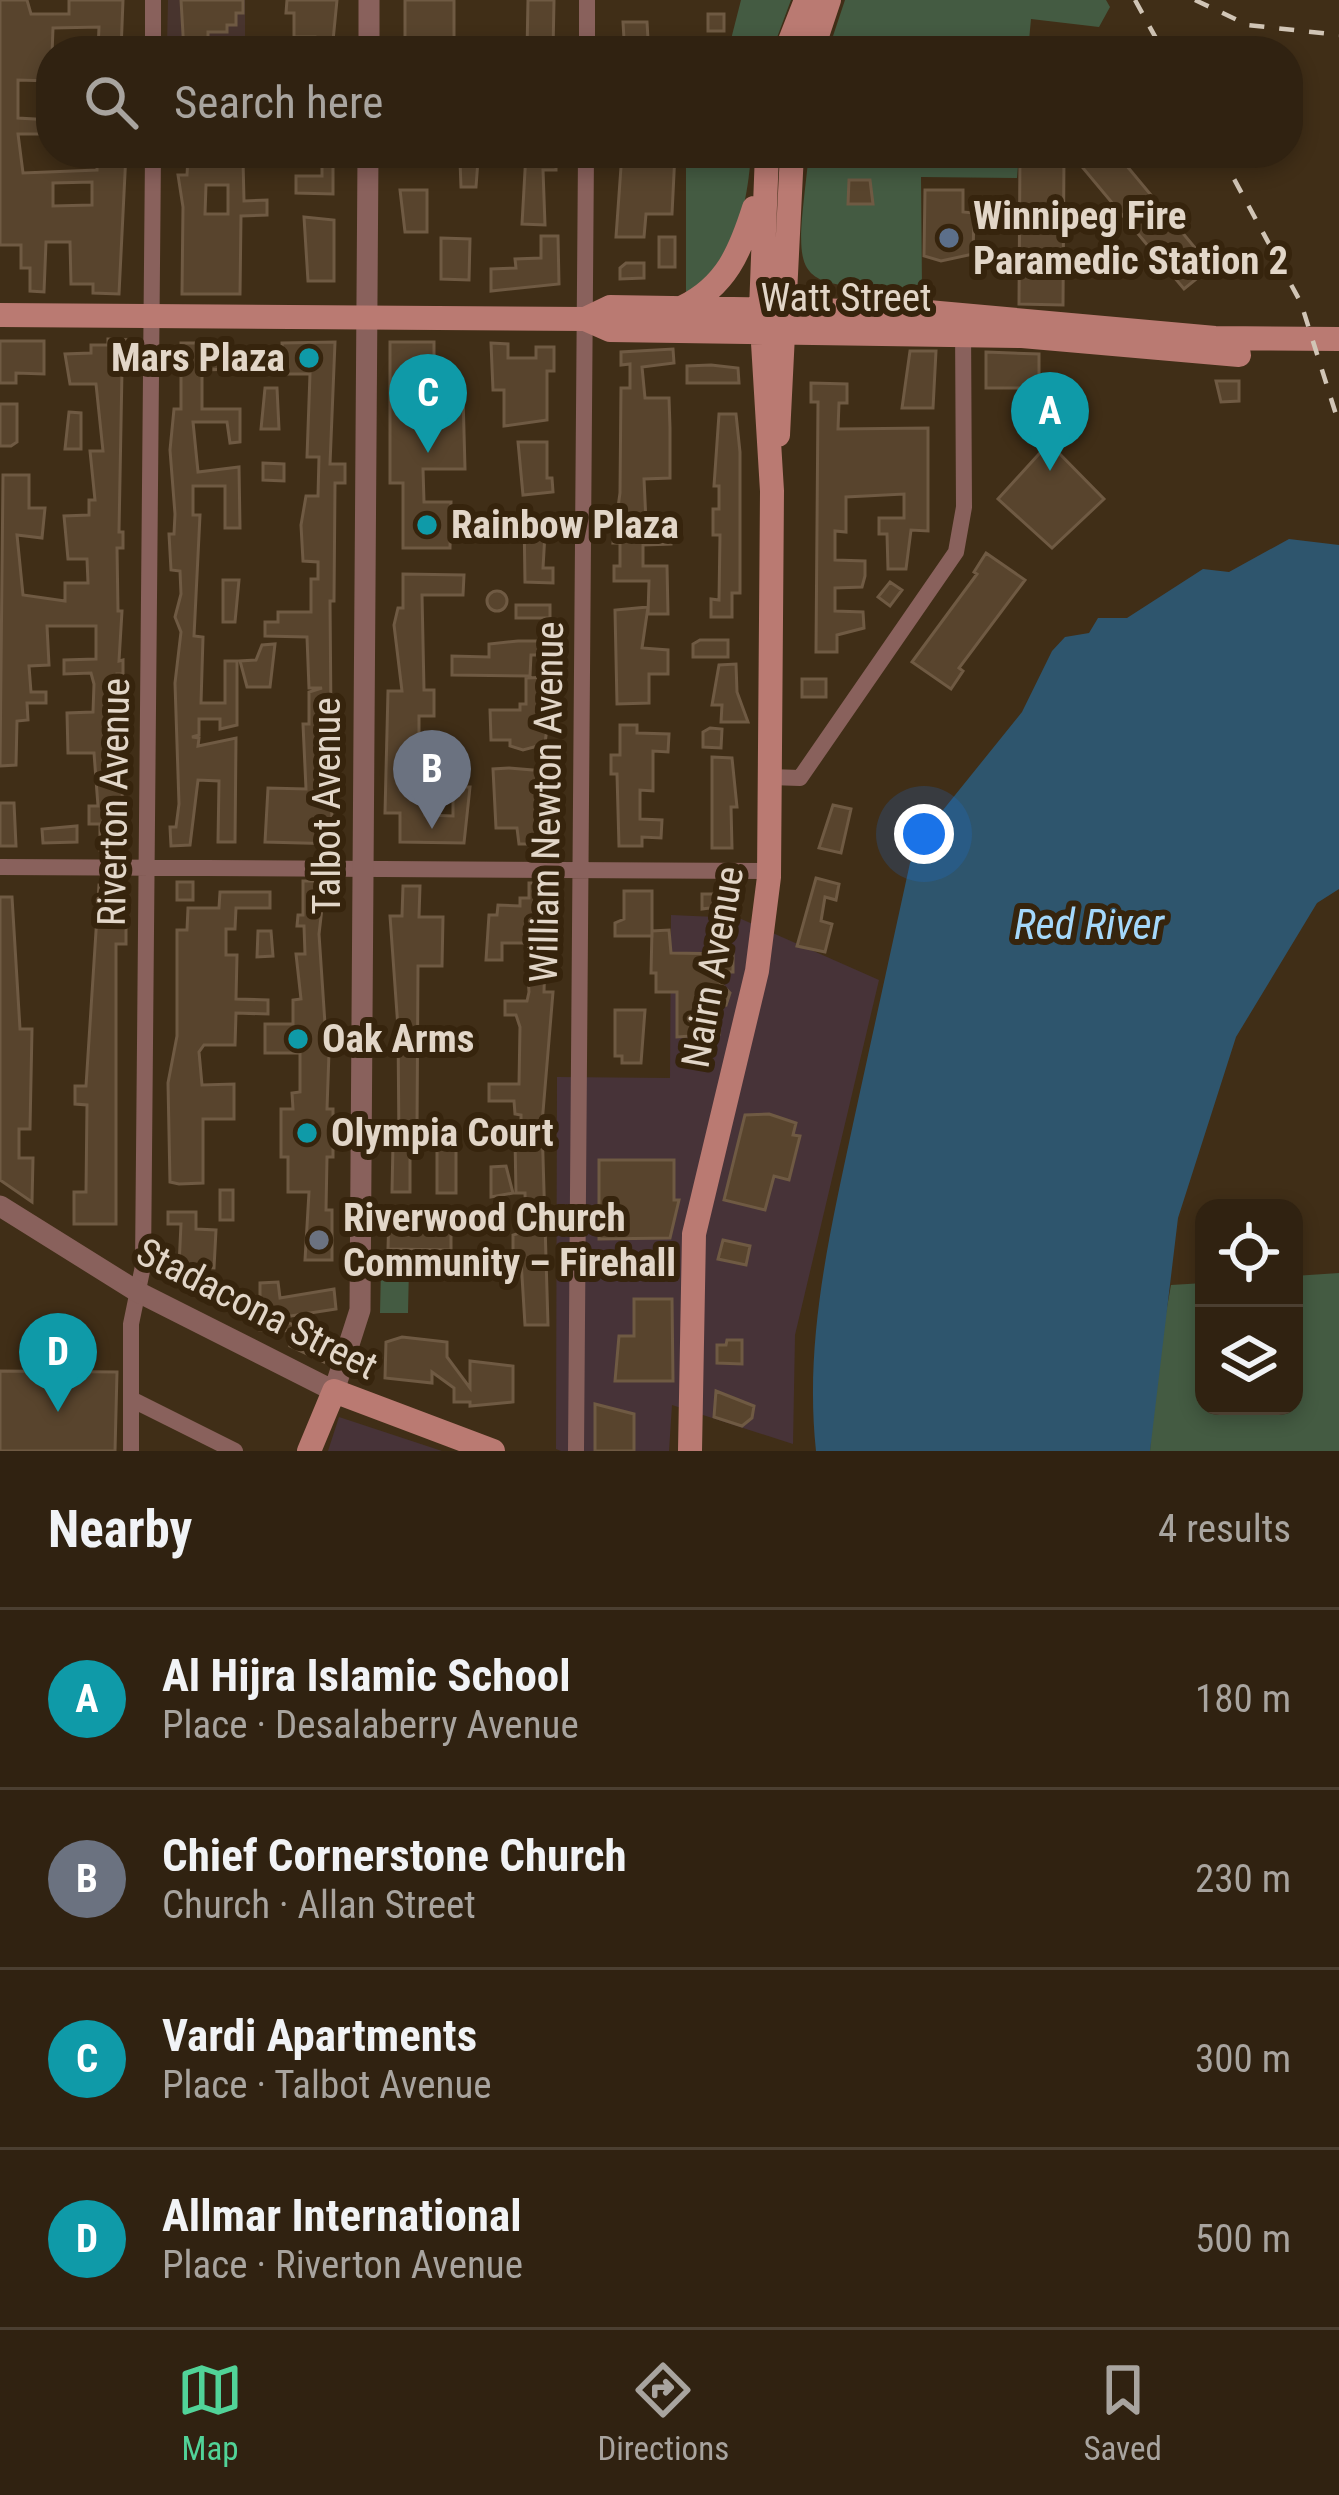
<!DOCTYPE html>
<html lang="en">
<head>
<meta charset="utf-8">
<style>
  body { margin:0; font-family:"Roboto Condensed",sans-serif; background:#382a1a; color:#f1f3f6 }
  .controls { position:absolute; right:36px; bottom:36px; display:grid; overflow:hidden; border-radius:24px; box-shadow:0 6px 18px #0003 }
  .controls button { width:108px; height:108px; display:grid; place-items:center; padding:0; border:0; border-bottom:3px solid #4b3f31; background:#302211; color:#f1f3f6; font:60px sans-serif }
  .you { position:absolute; left:924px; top:834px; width:42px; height:42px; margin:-30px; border:9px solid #fff; border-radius:50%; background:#1a73e8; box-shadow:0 0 0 18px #1a73e833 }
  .badge { display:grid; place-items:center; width:78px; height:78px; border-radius:50%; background:#51d398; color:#fff; font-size:39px; font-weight:700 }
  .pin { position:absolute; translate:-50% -99px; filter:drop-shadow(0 3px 6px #0008) }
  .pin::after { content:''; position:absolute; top:63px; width:42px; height:36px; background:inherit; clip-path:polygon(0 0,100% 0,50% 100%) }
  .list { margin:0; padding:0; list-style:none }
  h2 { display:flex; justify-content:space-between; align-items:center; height:156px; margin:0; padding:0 48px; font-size:51px }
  h2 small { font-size:39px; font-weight:400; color:#a8a49f }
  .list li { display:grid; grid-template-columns:78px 1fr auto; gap:36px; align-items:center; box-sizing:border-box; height:180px; padding:0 48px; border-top:3px solid #4b3f31 }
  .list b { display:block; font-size:45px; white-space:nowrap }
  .list p { margin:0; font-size:39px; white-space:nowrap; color:#a8a49f }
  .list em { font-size:39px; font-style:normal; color:#a8a49f }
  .icon { flex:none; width:66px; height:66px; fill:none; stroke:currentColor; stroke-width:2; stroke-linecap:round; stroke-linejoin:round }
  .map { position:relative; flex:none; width:1339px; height:1451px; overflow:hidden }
  .search { position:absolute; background:#302211; box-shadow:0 6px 18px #0003; left:36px; right:36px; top:36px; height:132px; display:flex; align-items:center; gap:30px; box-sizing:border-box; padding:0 42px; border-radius:48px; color:#a8a49f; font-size:45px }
  .sheet { height:876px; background:#302211 }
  nav { display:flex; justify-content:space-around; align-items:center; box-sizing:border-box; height:168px; border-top:3px solid #4b3f31; background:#302211; font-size:33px; color:#a8a49f }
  nav a { display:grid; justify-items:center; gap:6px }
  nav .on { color:#51d398 }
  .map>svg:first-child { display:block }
  .commercial { fill:#473338 }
  .education { fill:#48342e }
  .green { fill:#445b42 }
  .water { fill:#2e556d }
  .building { fill:#58442d; stroke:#6f5a43; stroke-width:3; fill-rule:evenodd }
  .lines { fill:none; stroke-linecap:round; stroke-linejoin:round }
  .minor { stroke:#89615c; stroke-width:16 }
  .tertiary { stroke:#89615c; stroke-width:21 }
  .secondary { stroke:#ba7a72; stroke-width:24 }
  .rail { stroke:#d1c5b6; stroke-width:4.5; stroke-dasharray:15 15; stroke-linecap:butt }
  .service-dot { fill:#5c6f8a; stroke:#36240d; stroke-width:4.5 }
  .culture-dot { fill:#0f9aa8; stroke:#36240d; stroke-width:4.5 }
  .worship-dot { fill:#6b7280; stroke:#36240d; stroke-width:4.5 }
  .labels { text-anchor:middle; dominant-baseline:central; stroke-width:12; stroke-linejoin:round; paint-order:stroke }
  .poi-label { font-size:39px; font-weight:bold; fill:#e2d6c8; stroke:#36240d; text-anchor:start }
  .street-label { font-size:39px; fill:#e2d6c8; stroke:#36240d }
  .water-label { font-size:42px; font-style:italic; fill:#a4d8fb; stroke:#36240d }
</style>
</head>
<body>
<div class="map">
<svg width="1339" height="1451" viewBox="0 0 1339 1451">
  <rect width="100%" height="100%" fill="#402e17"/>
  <!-- commercial -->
  <path class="commercial" d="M671,915L739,918L879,980L795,1335L793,1444L672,1405L669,1451H561L556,1449L557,1077L670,1078Z
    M339,1417L442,1451H328Z"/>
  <!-- education -->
  <path class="education" d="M168,0H245V45L167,44Z"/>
  <!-- green -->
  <path class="green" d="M741,0H791L772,51H728Z
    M845,0H1106L1110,7L1099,27L1031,19L1028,51H828Z
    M686,153H751C748,201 735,271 686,292Z
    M809,153H1019L1017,178L921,177L922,288C784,288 795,285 809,153Z
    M381,1267H409L408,1313H380Z
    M1339,1273V1451H1150L1154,1380L1171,1285L1204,1283V1406H1294V1276Z"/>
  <!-- water -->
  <path class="water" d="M1289,539L1339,545V889L1317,903L1236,1037L1178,1218L1150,1451H816C804,1340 830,1232 853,1124C872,1037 891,950 910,863L935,820L1022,712L1052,651L1065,637L1089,633L1098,618H1127L1203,569L1229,572Z"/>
  <!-- building -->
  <path class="building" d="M0,0H27L31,14H69V0H123L121,51H98L99,27L53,28L51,81L18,80V118L51,120V134H18L23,173L97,170V153H126L119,294L93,293V284H71L70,242H46L44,292L30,291V268H21V245H0ZM92,182V205L53,206V183Z
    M181,0H243V13H236V25H227V32H208V51H184Z
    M287,0H337L332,51H315V37H294V13H286Z
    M405,0H454V51H405Z
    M528,0H554L553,51H527Z
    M708,14H724V31H708Z
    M623,22H647L648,39H624Z
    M200,153L243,160L244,201L267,200V215L241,216L240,294H182L183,207L178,175H187L188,157ZM206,185H228V214H205Z
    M322,153H347V164H333V194L296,193V176H322Z
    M526,153H556V170H543L545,225L522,224Z
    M622,153H675L672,214H646L644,237H616Z
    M1020,153H1064L1063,305L1019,304Z
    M1089,153H1116L1211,267L1184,289L1078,162Z
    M478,160L476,187H461L460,161Z
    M849,180H870L873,204H848Z
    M400,190H427V232H405Z
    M925,190H963V212L974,213L973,254L941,261L924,256Z
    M304,217L334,220V281H308Z
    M541,236H558L559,284L491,291V269L516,268L515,259L541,258Z
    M659,237H675V267H659Z
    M441,238L470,239L469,280L441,279Z
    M626,263H644V278L620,279V268Z
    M108,339L133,340L131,370H122L119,532H123V548H117L118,611H122L119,661L123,660V674H117V773H121L125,850H100V824H89V806H98L94,753H68L67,713L93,712L94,684L91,673L64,674V660L96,659V626H47L49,665L29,666L31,692H46V703H27L28,720L17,721L16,765L0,766L3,475H29V508H45L42,538L17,535L23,595L65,601V583H88L87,559H68L64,516L89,515V500H95L90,451H103L96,384H70L65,354L91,353V345H108Z
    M0,341H44V374L16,373V383H0Z
    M335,342L330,464H345V483H335L334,601H330L332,829H340V844L265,842L268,788L306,789L303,724H309V692L322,688H309L307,637L265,636V622H278V612H311V579H318V562L303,561L301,525L306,496H318L319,457H307L310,374H283L282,343Z
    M390,342H434V371H423V395H463L465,469H423L424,502H451L450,548H403V483H390Z
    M181,343H203V356L233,355L234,369L202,370V409H240V442L230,443L227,422H193L198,472L239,467L240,528H225V486H193V515H200L194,636L203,637L201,703H225V661H237V725L220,729V719H199V735L192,737L199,738L198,746L236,738L235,842H218L219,781L198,780L190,845L171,846L170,827H176L179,804L175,683L181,632L175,617L181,594L180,571L171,570L169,534H174L175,514L170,450L174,409H181Z
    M491,343L508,344V358H536V347H554V371H547V420L504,426V390H493Z
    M673,349L674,363L642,367L645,398H669L670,428V478L644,479L646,522H669L671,532V544L643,545V566H667L668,614H648L649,581H614V566H620V543H613L620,493L621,388H630V364L621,365V352Z
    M910,351H936L933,408H902Z
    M986,352L1039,354V388H986Z
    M711,365L738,368L739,383H687V366Z
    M1216,381H1239V401L1221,402Z
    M811,383L847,384V403H839L838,429L928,428V531L911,530L906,569H888L887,534H879V518H904V494L846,497V532L835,531V560L865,561V576L862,587L835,588V611L863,612L864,628L837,635V652H816L818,402H811Z
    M265,388H277L279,429H261Z
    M0,404H17V442L11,446H0Z
    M69,412L81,413V449H65Z
    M719,414H736L740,452V593H732V617H711V599L719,600L720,535H713V509H719V486H714Z
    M518,442H547V478H552L553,492L523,495Z
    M1049,443L1104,499L1052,548L998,499Z
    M263,463L284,464V481L263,480Z
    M524,516H546L543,568H553V583L525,582Z
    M986,553L1025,580L959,668L963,671L951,689L912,662L977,574L974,572Z
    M403,574L464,575L463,595H422L424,690H434V716H419V753H445V775L418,774V800H425V815L453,816V787H470L464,843L400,842V813H385L388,691H402L394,625L398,608H403Z
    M223,580H239L235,622H223Z
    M890,582L902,590L890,606L878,597Z
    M487 601a10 10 0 1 1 20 0a10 10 0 1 1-20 0Z
    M516,605H550V618H516Z
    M648,607L642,648L668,650V674H649V703L617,704L615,610Z
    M700,640H728V657H693V644Z
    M518,641H542V655H531L530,676L452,675V656L489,657V644Z
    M275,644L270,687H247L240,661L256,660L262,645Z
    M736,664L737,692L748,722H721L722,705H712L719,665Z
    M553,677L545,744L523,750L510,746V740H491L490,710H520V704H526V678Z
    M802,679H826V697H802Z
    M620,725H637V733L669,734L668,752L653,751V791L640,790V819L662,820L661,838L642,837V846H619L617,774H611V755H620Z
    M710,728L722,729L721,748L703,747V732Z
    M712,757L732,758L737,807H731L732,848H712Z
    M509,768L544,771V830H549V844H519L517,828H496L493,769Z
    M0,803H14L16,846H0Z
    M833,805L851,809L841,853L819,848Z
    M77,826V842L43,843L42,829Z
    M816,878L839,884L836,900L825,897L821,921L832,924L825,952L797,946Z
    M303,881H330L331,907L322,908L319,934L325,1024H330L327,1109H333V1157H327L326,1210H332V1260H305L309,1192H288V1157H281V1109H293L292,1093L300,1092V1053H265V1024H293V1000L301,999L296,954H305L304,926H297L298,915H303Z
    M177,882H193V900H177Z
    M529,883H547L544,992H553L542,1124L548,1325H525L521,1260H513V1235L526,1231L525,1193H516L515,1139L521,1137V1115L515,1114L514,1101H489V1084H519L520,1027L516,1015H505V1001H527L529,992L526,943H502V960H486L489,915H497L498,905L520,906V898H529Z
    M99,885H118L126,915V944H116V1224H74V1192H86L87,1105L75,1104V1086H86Z
    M403,886H420L419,917H443L442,966H418L417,1130H410V1192H392L393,1144H399L398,1028L390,916H402Z
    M624,891H652V936H615V923L624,919Z
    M220,892H270V908H236L235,929H226V955H237L236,999L268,1000V1014L236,1013L235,1045H204L199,1052L202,1085L234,1084V1119H203V1183L179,1184L170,1182L168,1083L177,1036V930H187L188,908H219Z
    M702,894H733V905L702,909Z
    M0,897H12L20,1029H32L30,1129H19V1158H33L32,1202L0,1180Z
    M669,930L671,953L733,954V972H710L730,993L726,1005L719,1004V1034L677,1037V992H656V973H651L652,931Z
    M258,931H271L273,956L257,957Z
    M615,1010H645L641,1063H622V1056H615Z
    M769,1114L796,1123L793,1135L800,1136L789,1180L774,1176L765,1210L724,1200L745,1115Z
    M437,1141H456V1193H437Z
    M599,1160H674V1200H679L670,1238L599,1239Z
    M506,1166L513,1193L491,1197V1167Z
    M220,1190H233V1220H220Z
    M168,1212H196V1229L216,1230L214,1268L179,1266L181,1224H168Z
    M389,1214L451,1215V1250L388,1249Z
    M723,1240L750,1246L746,1265L718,1259Z
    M278,1282L280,1298L334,1289L336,1309L278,1318L333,1343L324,1362L290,1346L297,1331L260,1330V1283Z
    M634,1299H672L673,1381H615L619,1336H634Z
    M402,1337L447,1342V1357L470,1388V1361L513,1366V1402L470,1406V1402H454V1388L432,1372V1383L385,1378L386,1342Z
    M727,1340H742V1364L717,1363V1345H726Z
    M0,1371L117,1372L115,1451H0Z
    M716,1391L754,1406L752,1418L742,1426L714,1417Z
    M595,1404L634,1414V1451H595Z"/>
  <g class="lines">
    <!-- minor -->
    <path class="minor" d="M153,51V0
      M587,51V0
      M770,777L800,778L956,552L964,507L963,324
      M0,867L769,871
      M131,1399L235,1451
      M131,1451V1324L143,1266L153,153
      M576,1451L586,153"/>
    <!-- tertiary -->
    <path class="tertiary" d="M369,51V0
      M0,1206L138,1292L334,1391L360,1310L368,153"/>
    <!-- secondary -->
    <path class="secondary" d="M786,51L806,0
      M812,51L829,0
      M683,307C726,286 740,252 754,208
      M0,315L585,319L610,307L928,312L1215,338L1339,339
      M585,319L610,330L1022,336L1239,355
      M778,435L792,153
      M309,1451L334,1391L493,1451
      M690,1451L694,1234L757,971L769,877L772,491L761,310L767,153"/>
    <!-- rail -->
    <path class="rail" d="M1135,0L1163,51
      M1195,0L1248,25L1339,35
      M1220,153L1301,303L1339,424"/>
  </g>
  <!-- markers -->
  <circle class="service-dot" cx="949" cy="238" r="12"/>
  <g class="culture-dot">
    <circle cx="309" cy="358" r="12"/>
    <circle cx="427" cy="525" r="12"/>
    <circle cx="298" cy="1039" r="12"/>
    <circle cx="307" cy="1133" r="12"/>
  </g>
  <circle class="worship-dot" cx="319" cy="1240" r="12"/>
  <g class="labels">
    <!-- poi labels -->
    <g class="poi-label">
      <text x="973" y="216">Winnipeg Fire<tspan x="973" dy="45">Paramedic Station 2</tspan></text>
      <text x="285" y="358" text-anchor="end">Mars Plaza</text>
      <text x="451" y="525">Rainbow Plaza</text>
      <text x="322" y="1039">Oak Arms</text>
      <text x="331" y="1133">Olympia Court</text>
      <text x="343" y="1218">Riverwood Church<tspan x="343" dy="45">Community – Firehall</tspan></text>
    </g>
    <!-- street labels -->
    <g class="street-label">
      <text x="846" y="298">Watt Street</text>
      <text transform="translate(114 802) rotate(-89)">Riverton Avenue</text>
      <text transform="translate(547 802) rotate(-89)">William Newton Avenue</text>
      <text transform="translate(327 806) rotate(-90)">Talbot Avenue</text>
      <text transform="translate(713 967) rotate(-80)">Nairn Avenue</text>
      <text transform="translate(257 1309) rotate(27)">Stadacona Street</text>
    </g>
    <!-- water labels -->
    <g class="water-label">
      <text x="1089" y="924">Red River</text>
    </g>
  </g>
</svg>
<div class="controls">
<button><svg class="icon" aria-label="locate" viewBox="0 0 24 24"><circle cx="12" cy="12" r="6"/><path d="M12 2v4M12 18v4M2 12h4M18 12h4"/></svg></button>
<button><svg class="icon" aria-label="layers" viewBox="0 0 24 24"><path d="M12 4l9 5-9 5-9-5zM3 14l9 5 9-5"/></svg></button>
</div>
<div class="you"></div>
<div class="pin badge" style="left:1050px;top:471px;background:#0f9aa8">A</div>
<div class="pin badge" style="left:432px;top:829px;background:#6b7280">B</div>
<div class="pin badge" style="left:428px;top:453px;background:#0f9aa8">C</div>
<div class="pin badge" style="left:58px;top:1412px;background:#0f9aa8">D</div>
<div class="search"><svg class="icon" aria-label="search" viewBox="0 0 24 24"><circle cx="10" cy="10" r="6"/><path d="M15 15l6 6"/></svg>Search here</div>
</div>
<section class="sheet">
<h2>Nearby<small>4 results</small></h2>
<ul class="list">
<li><span class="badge" style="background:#0f9aa8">A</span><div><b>Al Hijra Islamic School</b><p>Place · Desalaberry Avenue</p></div><em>180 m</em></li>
<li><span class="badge" style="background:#6b7280">B</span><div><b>Chief Cornerstone Church</b><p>Church · Allan Street</p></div><em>230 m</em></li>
<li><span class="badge" style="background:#0f9aa8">C</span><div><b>Vardi Apartments</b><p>Place · Talbot Avenue</p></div><em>300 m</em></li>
<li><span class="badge" style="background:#0f9aa8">D</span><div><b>Allmar International</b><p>Place · Riverton Avenue</p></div><em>500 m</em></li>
</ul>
</section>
<nav>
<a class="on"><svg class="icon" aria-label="map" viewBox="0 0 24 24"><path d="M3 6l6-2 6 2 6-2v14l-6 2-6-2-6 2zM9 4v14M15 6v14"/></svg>Map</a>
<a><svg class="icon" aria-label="directions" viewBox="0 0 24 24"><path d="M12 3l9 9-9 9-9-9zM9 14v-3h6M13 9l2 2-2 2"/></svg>Directions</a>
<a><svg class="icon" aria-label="saved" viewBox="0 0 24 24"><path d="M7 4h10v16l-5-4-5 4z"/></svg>Saved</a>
</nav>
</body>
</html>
